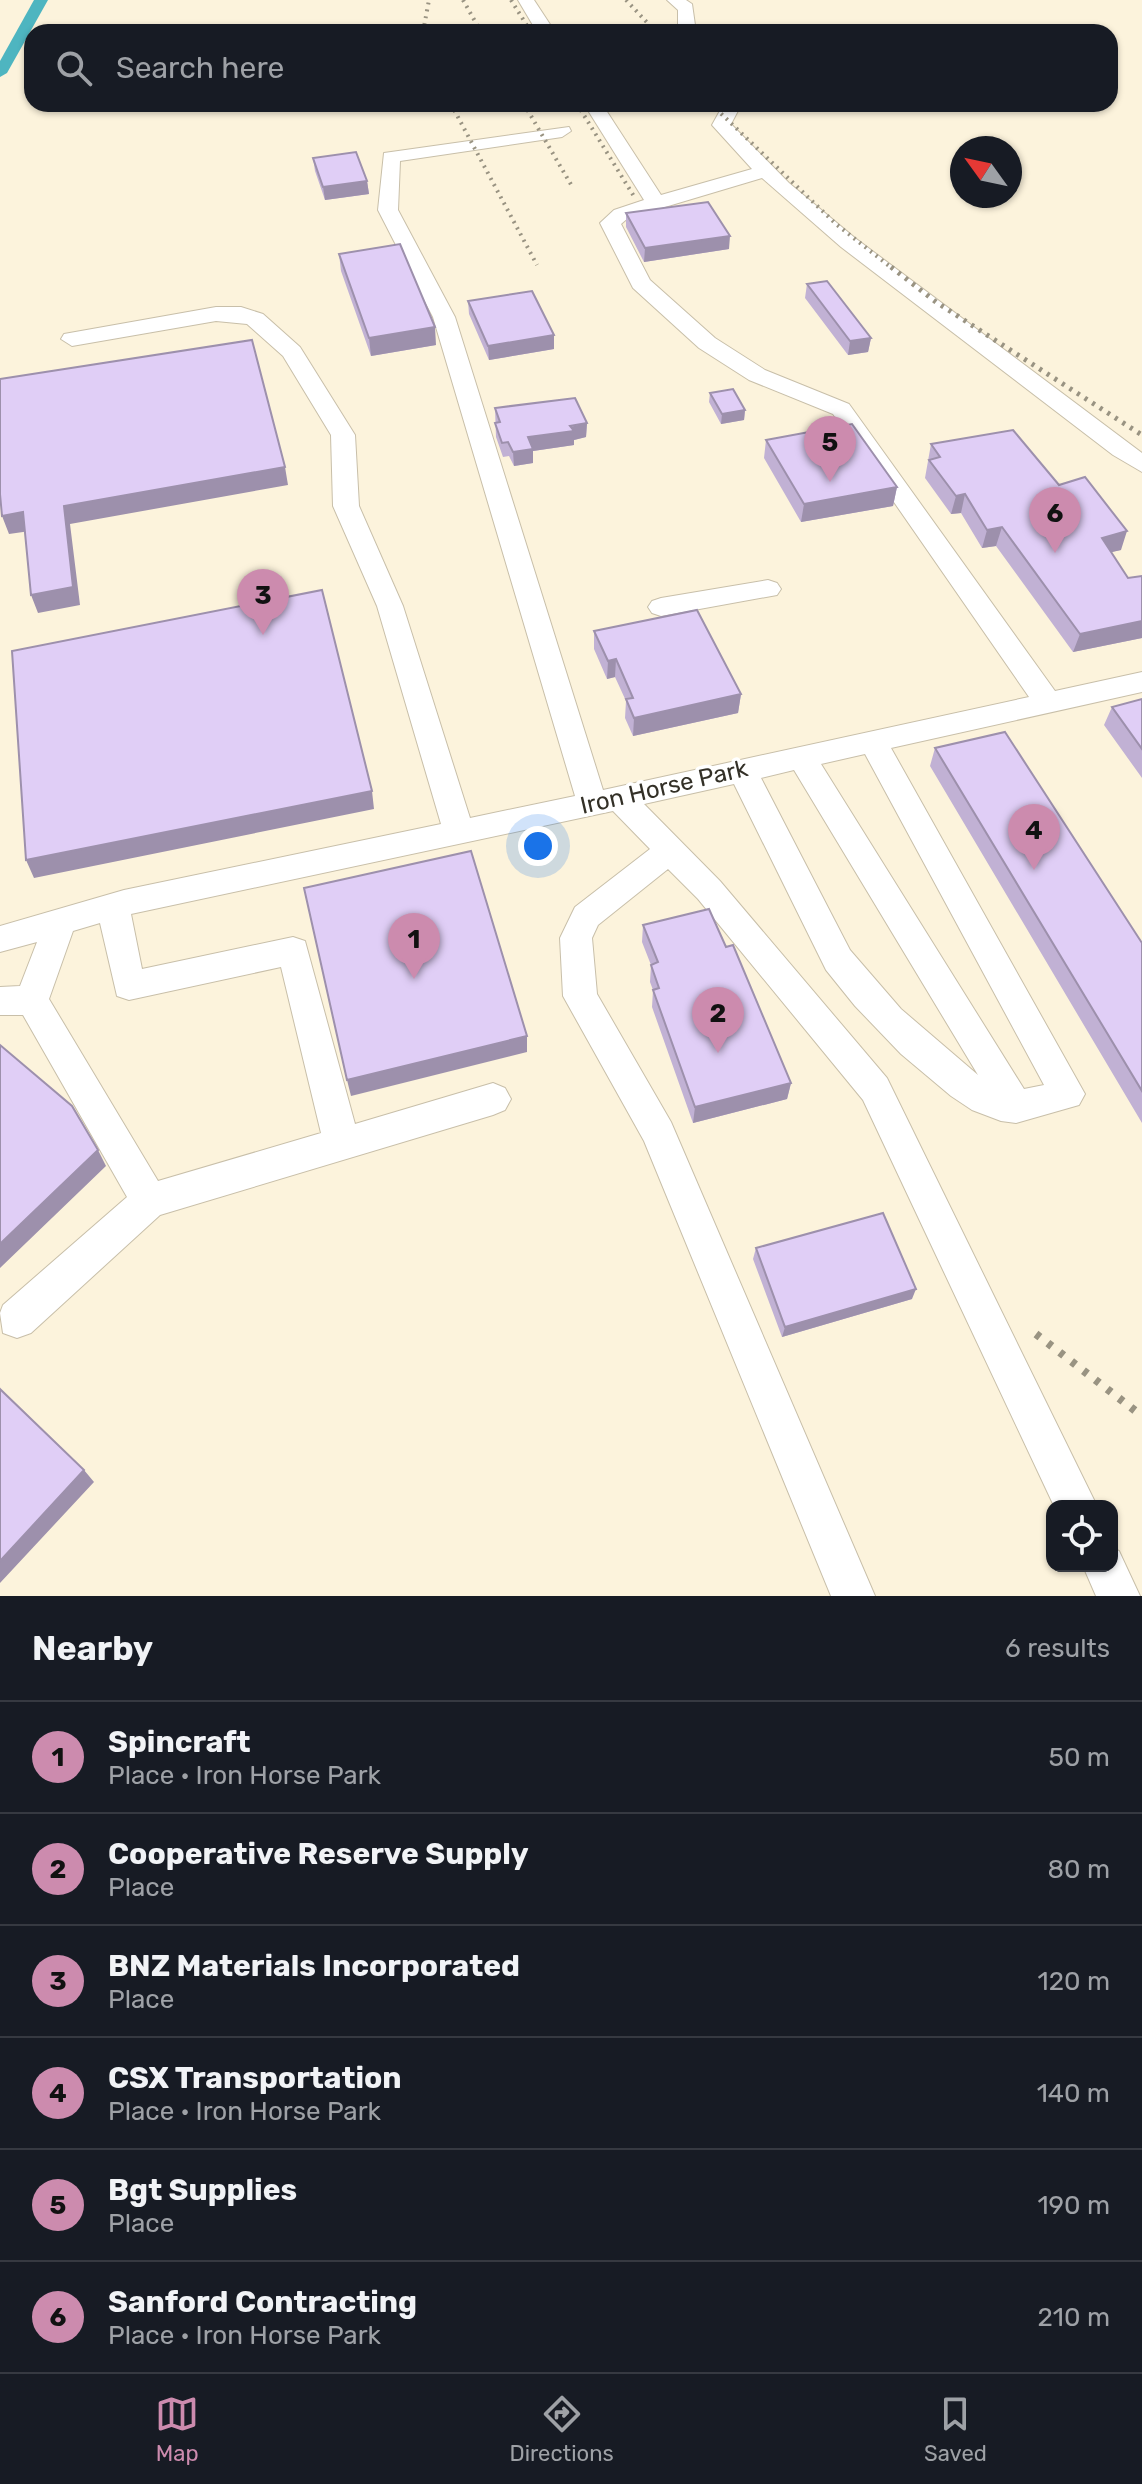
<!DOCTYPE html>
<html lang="en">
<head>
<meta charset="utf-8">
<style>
  body { margin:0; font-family:Rubik,sans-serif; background:#20242c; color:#f1f3f6 }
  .controls { position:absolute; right:24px; bottom:24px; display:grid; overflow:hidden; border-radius:16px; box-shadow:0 2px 6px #0004 }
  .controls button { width:72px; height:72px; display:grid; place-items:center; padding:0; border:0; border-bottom:2px solid #363941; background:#171b24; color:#f1f3f6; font:40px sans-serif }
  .compass { position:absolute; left:950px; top:136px; width:72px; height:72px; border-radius:50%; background:#171b24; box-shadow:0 2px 6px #0004; rotate:303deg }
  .you { position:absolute; left:538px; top:846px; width:28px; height:28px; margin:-20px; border:6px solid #fff; border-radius:50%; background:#1a73e8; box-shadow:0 0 0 12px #1a73e833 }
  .badge { display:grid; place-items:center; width:52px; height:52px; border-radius:50%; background:#cc8bae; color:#111; font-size:26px; font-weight:700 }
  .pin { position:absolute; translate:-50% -66px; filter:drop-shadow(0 2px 4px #0008) }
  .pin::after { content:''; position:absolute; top:42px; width:28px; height:24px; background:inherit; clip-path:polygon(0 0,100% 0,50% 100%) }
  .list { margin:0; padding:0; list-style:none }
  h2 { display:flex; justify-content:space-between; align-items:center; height:104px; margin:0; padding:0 32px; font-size:34px }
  h2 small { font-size:26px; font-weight:400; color:#9ea1a6 }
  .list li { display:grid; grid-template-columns:52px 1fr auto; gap:24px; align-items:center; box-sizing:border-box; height:112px; padding:0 32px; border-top:2px solid #363941 }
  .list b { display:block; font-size:30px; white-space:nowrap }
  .list p { margin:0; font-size:26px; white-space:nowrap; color:#9ea1a6 }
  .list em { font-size:26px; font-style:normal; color:#9ea1a6 }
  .icon { flex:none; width:44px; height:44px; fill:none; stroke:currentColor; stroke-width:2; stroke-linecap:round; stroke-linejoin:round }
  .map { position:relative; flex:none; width:1142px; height:1596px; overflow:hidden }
  .search { position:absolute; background:#171b24; box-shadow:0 2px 6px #0004; left:24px; right:24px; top:24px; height:88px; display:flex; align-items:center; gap:20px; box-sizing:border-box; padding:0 28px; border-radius:24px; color:#9ea1a6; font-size:30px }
  .sheet { height:776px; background:#171b24 }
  nav { display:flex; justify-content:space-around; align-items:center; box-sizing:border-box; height:112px; border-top:2px solid #363941; background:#171b24; font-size:22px; color:#9ea1a6 }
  nav a { display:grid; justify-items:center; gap:4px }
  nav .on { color:#cc8bae }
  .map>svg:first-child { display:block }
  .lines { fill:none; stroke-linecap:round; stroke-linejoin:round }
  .canal { fill:#4eb5c0; fill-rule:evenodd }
  .minor-casing { stroke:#c8bfa9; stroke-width:2 }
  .minor { fill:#fff; fill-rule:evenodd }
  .rail-far2 { stroke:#999382; stroke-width:4; stroke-dasharray:2 5; stroke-linecap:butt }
  .rail-far1 { stroke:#999382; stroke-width:5; stroke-dasharray:3 6; stroke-linecap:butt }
  .rail { stroke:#999382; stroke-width:8; stroke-dasharray:5 10; stroke-linecap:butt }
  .wall { fill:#c1b1d4 }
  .shaded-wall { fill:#9d90ac }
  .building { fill:#e0cef6; stroke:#9d90ac; stroke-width:2 }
  .labels { text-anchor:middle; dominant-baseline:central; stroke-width:7; stroke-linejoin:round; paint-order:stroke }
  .street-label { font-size:24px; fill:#333027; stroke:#fff }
</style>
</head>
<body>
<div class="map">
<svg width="1142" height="1596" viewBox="0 0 1142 1596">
  <rect width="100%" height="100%" fill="#fcf3dc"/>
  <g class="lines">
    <!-- canal -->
    <path class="canal" d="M34,0H48L7,73L0,77V61Z"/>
    <!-- minor casing -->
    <g class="minor-casing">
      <path id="minor" d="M518,0H534L555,32H537Z
        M667,0H686L692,4L696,32H678V10Z
        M584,104H602L661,195L752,169L712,125L722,107L720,104H738L740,107L731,124L789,183L855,238L1142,453V472L1113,455L841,247L762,178L628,218L621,224L650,280L715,338L765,370L849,404L1055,691L1142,672V692L891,748L1085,1094L1079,1105L1016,1123L1001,1121L972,1110L951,1096L901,1054L855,1006L826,970L734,784L644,804L720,881L887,1078L1097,1506H1054L863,1100L698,899L668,869L598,925L592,938L597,994L671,1122L875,1596H831L644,1141L563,996L560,938L575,907L650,849L613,811L131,914L142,969L293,937L305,941L355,1124L493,1083L505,1088L511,1099L505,1110L493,1115L160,1215L31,1333L17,1338L3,1333L0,1313L3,1305L127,1197L23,1015H0V987L20,986L37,942L0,952V926L124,890L441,824L377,606L333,506L331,435L283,356L247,324L216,321L72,346L61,339L64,334L216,307H241L263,314L300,347L355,435L359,506L403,606L470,818L575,796L433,317L378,210L384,153L569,127L571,131L562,137L400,161L398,210L455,317L603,790L1029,697L833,414L749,380L699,348L633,288L600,223L614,210L644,200ZM865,754L1044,1085L1024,1089L821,764ZM794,770L978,1075L901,1009L850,950L761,778ZM100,923L117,996L129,1000L281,967L321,1133L158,1181L49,999L73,931Z
        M768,580L777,583L781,589L777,595L661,616L652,613L648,607L652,601L661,598Z
        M1112,1548L1119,1551L1140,1596H1096L1083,1566H1112Z"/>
    </g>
    <!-- minor -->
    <use href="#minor" class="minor"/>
    <!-- rail-far2 -->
    <path class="rail-far2" d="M463,0L481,32
      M511,0L531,32
      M626,0L656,32
      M423,32L429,0
      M451,104L537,265
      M524,104L573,188
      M577,104L635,198
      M711,104L836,224L893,269"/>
    <!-- rail-far1 -->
    <path class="rail-far1" d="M891,267L936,302L1142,435"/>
    <!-- rail -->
    <path class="rail" d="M1036,1334L1142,1416"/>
  </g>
  <!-- wall -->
  <path class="wall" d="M313,158L367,181L369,194L325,200L315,171Z
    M626,213L729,249L644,262L626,227Z
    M339,254L436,345L371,356L341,271Z
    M807,284L871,338L868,352L848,355L805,298Z
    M468,301L554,335V349L489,360L469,314Z
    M710,393L745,410L744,420L721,424L709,402Z
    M495,408L587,423L586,437L574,440V445L533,451V463L514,466L509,456L503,457L496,437Z
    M766,440L897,487L893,506L801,522L764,458Z
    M931,444L1059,485L1121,550L1111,552L1128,578L1142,576V638L1073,652L996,546L982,548L961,513L951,514L925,478Z
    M594,631L741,694L738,713L633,736L625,718L626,701L615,677L607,679L594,649Z
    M1142,699V778L1104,725L1112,707Z
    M935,748L1142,943V1123L930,766Z
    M643,925L726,947L791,1083L787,1099L693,1123L652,1007L653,990L650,982L651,965L642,942Z
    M756,1248L912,1299L782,1337L753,1259Z"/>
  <!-- shaded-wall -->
  <path class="shaded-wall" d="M367,181L369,194L325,200L323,187Z
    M730,236L729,249L644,262L645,248Z
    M435,327L436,345L371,356L369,338Z
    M554,335V349L489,360L488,346Z
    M871,338L868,352L848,355L850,341Z
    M745,410L744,420L721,424L722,414Z
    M587,423L586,437L574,440V445L533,451V463L514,466L513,452L528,437Z
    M285,467L288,485L70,524L80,605L38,613L31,595L64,506Z
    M897,487L893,506L801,522L804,504Z
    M965,494L961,513L951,514L956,496Z
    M23,512L30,531L9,534L2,516Z
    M1002,527L996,546L982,548L987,530Z
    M1127,531L1121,550L1095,556L1102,538Z
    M1142,621V638L1073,652L1080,634Z
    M616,659L615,677L607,679L608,661Z
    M741,694L738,713L633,736L634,718Z
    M372,791L374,809L34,878L26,860Z
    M527,1036V1052L351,1096L347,1080Z
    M791,1083L787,1099L693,1123L695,1107Z
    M98,1150L106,1166L0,1268V1244Z
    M916,1289L912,1299L782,1337L785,1327Z
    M84,1470L94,1482L0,1583V1561Z"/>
  <!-- building -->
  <path class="building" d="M356,152L367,181L323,187L313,158Z
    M708,202L730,236L645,248L626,213Z
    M400,244L435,327L369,338L339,254Z
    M827,281L871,338L850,341L807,284Z
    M532,291L554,335L488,346L468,301Z
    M252,340L285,467L64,506L73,587L31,595L23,512L2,516L0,494V379Z
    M733,389L745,410L722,414L710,393Z
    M575,398L587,423L570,426L574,431L528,437L533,449L513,452L508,442L502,443L495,423L500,422L495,408Z
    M852,424L897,487L804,504L766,440Z
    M1013,430L1059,485L1085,477L1127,531L1102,538L1128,578L1142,576V621L1080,634L1002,527L987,530L965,494L956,496L929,460L940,457L931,444Z
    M322,590L372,791L26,860L12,651Z
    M697,610L741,694L634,718L626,699L633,698L616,659L608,661L594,631Z
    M1142,699V749L1112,707Z
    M1005,732L1142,943V1091L935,748Z
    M471,851L527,1036L347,1080L304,888Z
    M709,909L726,947L733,945L791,1083L695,1107L653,990L659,988L651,965L658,962L643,925Z
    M0,1045L72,1106L98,1150L0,1244Z
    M883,1213L916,1289L785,1327L756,1248Z
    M0,1389L84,1470L0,1561Z"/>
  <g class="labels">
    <!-- street labels -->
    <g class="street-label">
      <text transform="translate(664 787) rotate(-13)">Iron Horse Park</text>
    </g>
  </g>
</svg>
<div class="controls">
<button><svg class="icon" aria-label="locate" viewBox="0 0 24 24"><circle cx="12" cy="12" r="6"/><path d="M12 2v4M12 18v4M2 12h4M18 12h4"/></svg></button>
</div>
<svg class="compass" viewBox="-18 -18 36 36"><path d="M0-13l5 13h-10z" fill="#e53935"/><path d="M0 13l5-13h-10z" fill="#9ea1a6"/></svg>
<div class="you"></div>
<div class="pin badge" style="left:414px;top:979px">1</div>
<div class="pin badge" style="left:718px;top:1053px">2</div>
<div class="pin badge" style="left:263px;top:635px">3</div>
<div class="pin badge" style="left:1034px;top:870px">4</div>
<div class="pin badge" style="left:830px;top:482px">5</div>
<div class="pin badge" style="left:1055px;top:553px">6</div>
<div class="search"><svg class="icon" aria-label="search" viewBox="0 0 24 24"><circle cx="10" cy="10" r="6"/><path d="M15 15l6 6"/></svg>Search here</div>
</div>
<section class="sheet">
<h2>Nearby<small>6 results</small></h2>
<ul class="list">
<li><span class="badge">1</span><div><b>Spincraft</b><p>Place · Iron Horse Park</p></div><em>50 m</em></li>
<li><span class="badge">2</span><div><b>Cooperative Reserve Supply</b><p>Place</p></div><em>80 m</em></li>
<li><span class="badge">3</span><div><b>BNZ Materials Incorporated</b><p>Place</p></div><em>120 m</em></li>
<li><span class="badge">4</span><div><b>CSX Transportation</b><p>Place · Iron Horse Park</p></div><em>140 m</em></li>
<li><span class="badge">5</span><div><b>Bgt Supplies</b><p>Place</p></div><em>190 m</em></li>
<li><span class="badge">6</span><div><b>Sanford Contracting</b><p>Place · Iron Horse Park</p></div><em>210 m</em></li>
</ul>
</section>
<nav>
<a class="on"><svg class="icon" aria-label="map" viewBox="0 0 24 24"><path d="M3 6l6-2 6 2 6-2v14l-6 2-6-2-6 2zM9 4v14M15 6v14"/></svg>Map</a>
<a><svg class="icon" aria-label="directions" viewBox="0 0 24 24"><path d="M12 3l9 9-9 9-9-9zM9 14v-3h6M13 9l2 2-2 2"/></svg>Directions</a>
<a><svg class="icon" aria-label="saved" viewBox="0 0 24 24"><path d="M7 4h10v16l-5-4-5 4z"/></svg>Saved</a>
</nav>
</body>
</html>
